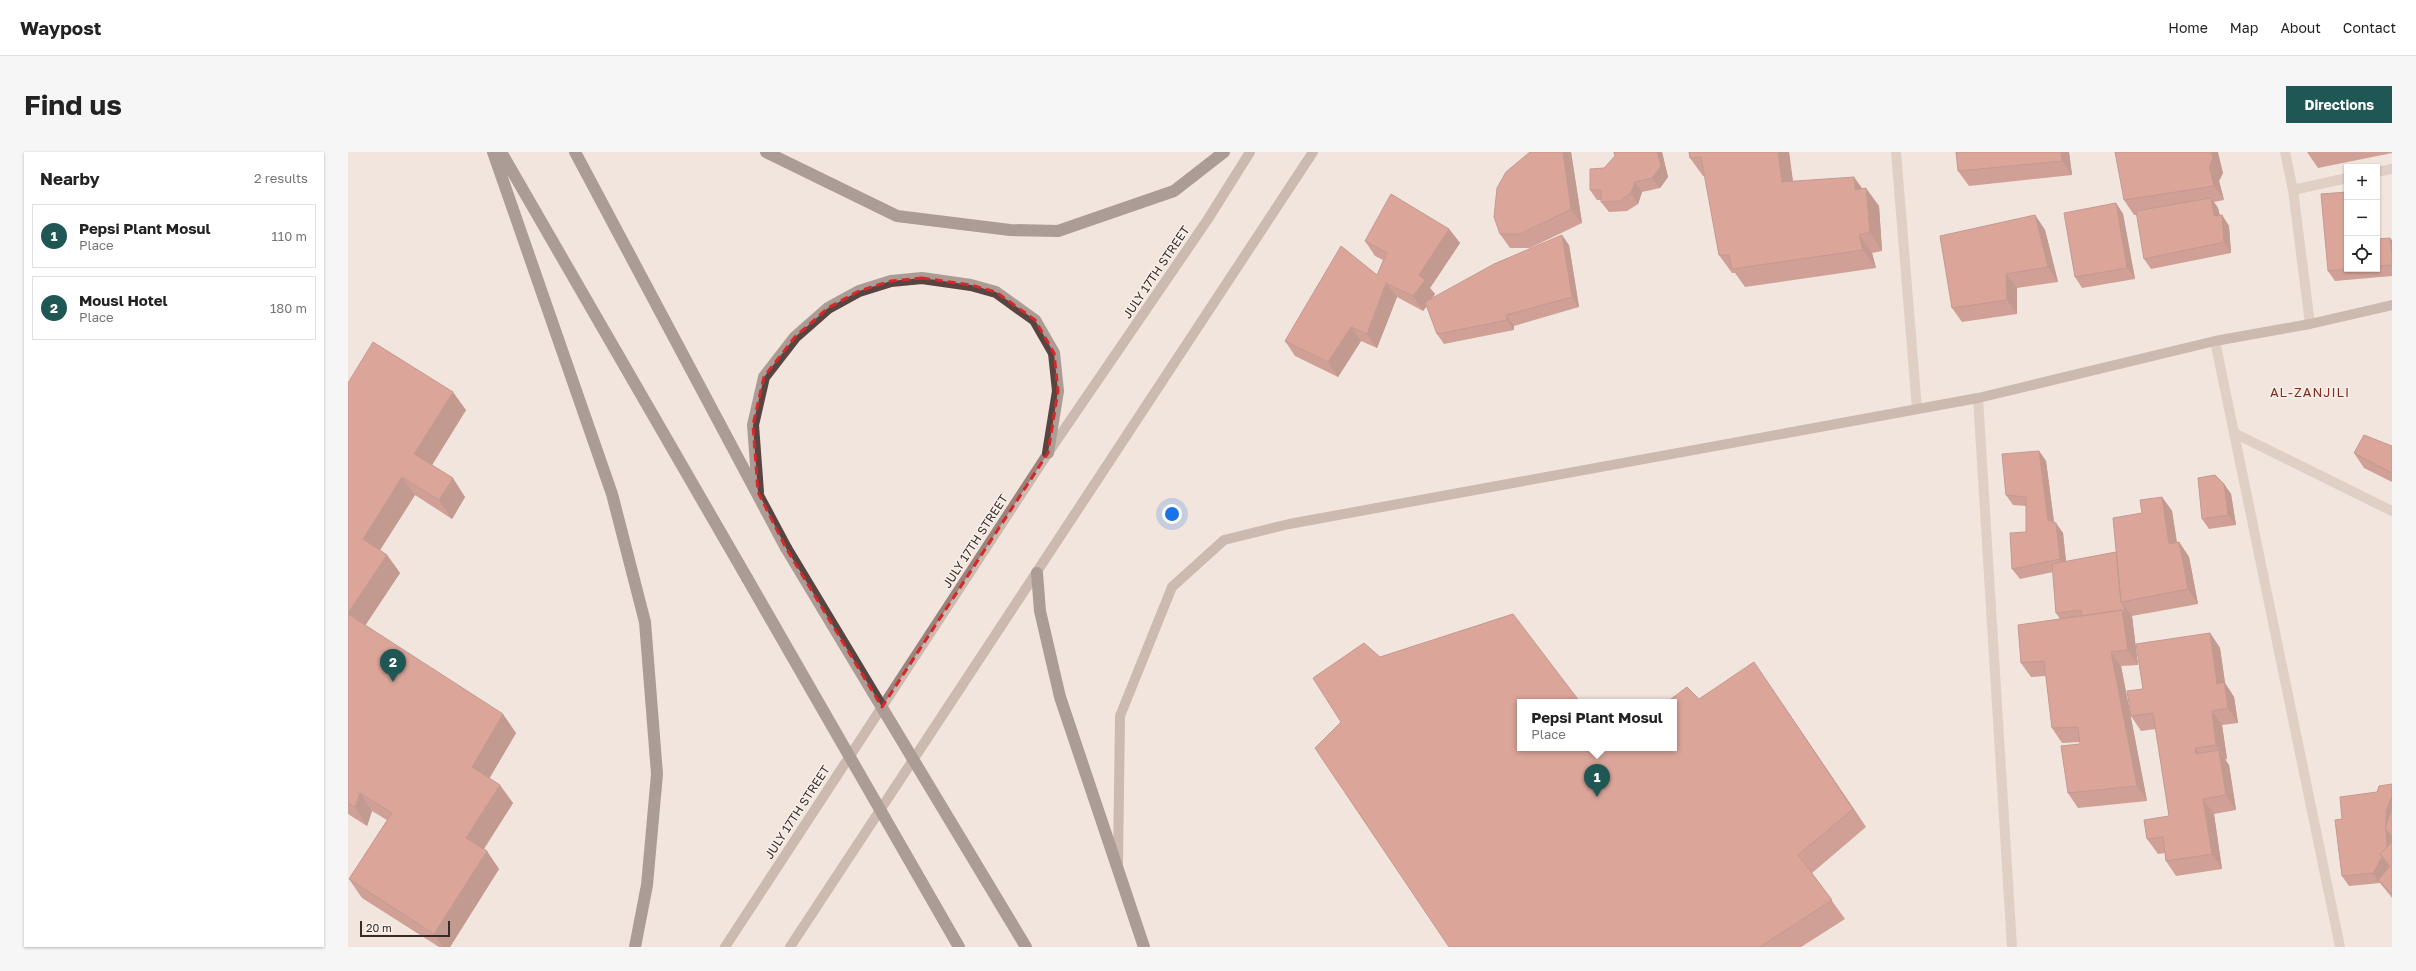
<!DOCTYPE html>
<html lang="en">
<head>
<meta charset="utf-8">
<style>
  body { margin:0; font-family:"Golos Text",sans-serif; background:#f6f6f6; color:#222 }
  .controls { position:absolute; right:12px; top:12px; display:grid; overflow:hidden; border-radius:0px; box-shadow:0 1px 3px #0004 }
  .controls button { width:36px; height:36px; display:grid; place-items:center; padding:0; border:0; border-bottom:1px solid #e0e0e0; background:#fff; color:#222; font:20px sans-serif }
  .scale { position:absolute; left:12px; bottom:10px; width:90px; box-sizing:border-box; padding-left:4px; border:2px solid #372b29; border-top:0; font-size:11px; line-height:14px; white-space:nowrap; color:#372b29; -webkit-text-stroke:3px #f9f0ea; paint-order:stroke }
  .you { position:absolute; left:824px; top:362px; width:14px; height:14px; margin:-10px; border:3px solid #fff; border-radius:50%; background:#1a73e8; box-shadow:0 0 0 6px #1a73e833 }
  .badge { display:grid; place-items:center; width:26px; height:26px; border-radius:50%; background:#1f5754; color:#fff; font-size:13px; font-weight:700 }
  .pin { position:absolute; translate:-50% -33px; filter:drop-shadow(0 1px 2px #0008) }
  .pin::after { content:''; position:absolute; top:21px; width:14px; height:12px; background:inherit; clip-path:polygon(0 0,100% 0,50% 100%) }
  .popup { position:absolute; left:1169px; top:547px; width:160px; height:52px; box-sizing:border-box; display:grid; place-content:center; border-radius:0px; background:#fff; filter:drop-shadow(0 1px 3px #0005); font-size:13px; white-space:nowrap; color:#767676 }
  .popup b { font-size:15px; color:#222 }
  .popup::after { content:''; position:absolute; left:50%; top:100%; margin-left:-8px; border:8px solid transparent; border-top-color:#fff }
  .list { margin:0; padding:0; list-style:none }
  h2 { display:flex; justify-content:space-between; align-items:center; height:52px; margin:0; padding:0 16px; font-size:17px }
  h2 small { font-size:13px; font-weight:400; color:#767676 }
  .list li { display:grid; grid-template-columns:26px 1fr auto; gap:12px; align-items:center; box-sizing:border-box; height:64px; margin:0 8px 8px; padding:0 8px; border:1px solid #e0e0e0; border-radius:0px }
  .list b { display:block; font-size:15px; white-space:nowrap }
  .list p { margin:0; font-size:13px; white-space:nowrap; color:#767676 }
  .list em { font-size:13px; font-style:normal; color:#767676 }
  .icon { flex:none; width:22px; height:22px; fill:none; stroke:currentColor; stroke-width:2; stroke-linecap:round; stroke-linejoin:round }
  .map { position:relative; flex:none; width:2044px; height:795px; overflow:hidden; border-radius:0px }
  header { display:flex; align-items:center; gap:24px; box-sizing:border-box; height:56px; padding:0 20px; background:#fff; border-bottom:1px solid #e0e0e0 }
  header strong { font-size:19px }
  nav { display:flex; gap:22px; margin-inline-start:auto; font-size:14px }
  .intro { display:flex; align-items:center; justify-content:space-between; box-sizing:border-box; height:96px; padding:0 24px }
  h1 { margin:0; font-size:28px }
  .button { padding:10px 18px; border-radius:0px; background:#1f5754; color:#fff; font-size:14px; font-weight:700 }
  main { display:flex; gap:24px; padding:0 24px }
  aside { flex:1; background:#fff; border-radius:0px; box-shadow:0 1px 3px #0004 }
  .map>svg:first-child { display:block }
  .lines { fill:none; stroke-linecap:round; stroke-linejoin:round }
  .street { stroke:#cab4a9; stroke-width:10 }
  .secondary { stroke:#9d837b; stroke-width:10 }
  .highway { stroke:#584440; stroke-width:12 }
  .highway-bridge { stroke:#584440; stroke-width:12 }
  .wall { fill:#a74c40 }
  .shaded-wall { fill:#883e34 }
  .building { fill:#c2584b; stroke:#883e34 }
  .marked { fill:none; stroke:#d62828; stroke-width:3; stroke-dasharray:8 5; stroke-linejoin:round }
  .labels { text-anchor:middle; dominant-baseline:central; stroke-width:3; stroke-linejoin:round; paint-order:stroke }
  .street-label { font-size:12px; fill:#372b29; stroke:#f9f0ea }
  .neighbourhood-label { font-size:13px; letter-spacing:1px; fill:#842f24; stroke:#f9f0ea }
</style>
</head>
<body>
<header>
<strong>Waypost</strong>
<nav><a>Home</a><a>Map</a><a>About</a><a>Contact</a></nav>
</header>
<div class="intro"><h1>Find us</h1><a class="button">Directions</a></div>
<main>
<aside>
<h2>Nearby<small>2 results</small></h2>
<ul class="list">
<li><span class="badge">1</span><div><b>Pepsi Plant Mosul</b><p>Place</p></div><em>110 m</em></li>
<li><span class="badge">2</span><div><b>Mousl Hotel</b><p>Place</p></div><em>180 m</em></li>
</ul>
</aside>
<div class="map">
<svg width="2044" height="795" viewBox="0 0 2044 795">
  <rect width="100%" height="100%" fill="#f2e5dd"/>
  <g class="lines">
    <!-- street -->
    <path class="street" d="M1548,0L1569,257
      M1937,0L1945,38L1962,172
      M2029,20L2044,17
      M1945,38L1999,26
      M1867,189L1992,795
      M1630,246L1664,795
      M1886,281L2044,359"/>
    <!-- secondary -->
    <path class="secondary" d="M770,711L772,564L824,435L876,388L941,372L1630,246L1867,189L1962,172L2044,153
      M377,795L700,301L860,67L902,0
      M442,795L965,0"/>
    <!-- highway -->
    <path class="highway" d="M145,0L264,342L297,470L309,622L299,733L287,795
      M153,0L399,426
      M227,0L438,396
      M418,0L549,64L662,78L710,79L826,39L876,0
      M410,340L405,273L416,225L447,185L480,156L511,139L543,129L574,126L623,133L648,140L687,168L706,201L710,239L700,301
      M689,421L692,459L712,545L796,795"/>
    <!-- highway-bridge -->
    <path class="highway-bridge" d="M438,396L678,795
      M399,426L611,795"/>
  </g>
  <!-- wall -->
  <path class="wall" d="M1182,0H1223L1234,71L1182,96H1162L1152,82Z
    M1266,0H1314L1320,25L1312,36L1294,40L1290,52L1279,59L1261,60L1253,50V48H1249L1242,38L1267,4Z
    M1341,0H1441L1445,29L1514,37L1531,54L1534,99L1524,101L1528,116L1397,135L1387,121H1384L1371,103L1357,24H1355L1342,6Z
    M1721,0L1724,23L1621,34L1610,19Z
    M1959,0H2044V1L1970,16Z
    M1875,21L1871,29L1876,48L1866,50L1870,56L1872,64L1874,63L1881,74L1883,101L1803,117L1796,107L1789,63H1786L1776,48Z
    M1768,51L1775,62L1787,127L1734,136L1727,125Z
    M1687,63L1697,78L1710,130L1669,136V162L1614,170L1604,156Z
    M1101,77L1112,91L1082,136L1087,142L1084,146L1221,93L1231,155L1166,174V178L1096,192L1089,182L1079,154L1075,159L1049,145L1029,196L1013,189L990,225L947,204L937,189L1029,123L1035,108L1027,104L1017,89Z
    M2029,87L2044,88V124L1987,129L1980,119L1999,117H2029Z
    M0,231L118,258L84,313L117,345L104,367L67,343L32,398L39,403L52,421L17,473L168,581L141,626L165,651L136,697L151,717L102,795H91L14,746L1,727L39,668L24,659L19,674L0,662Z
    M2044,294V330L2016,316L2006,301Z
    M1691,299L1698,309L1706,370L1715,381L1718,410L1768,400L1794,361L1814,345L1824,359L1829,390H1831L1841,405L1850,452L1784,464L1790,513L1773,514L1799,649L1730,656L1720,641L1732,592V590L1714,591L1704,576L1698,524L1683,525L1673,511L1712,467L1708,461L1705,420L1672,427L1664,417L1678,380V354L1665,353L1658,343Z
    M1876,332L1883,342L1888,373L1861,377L1854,367Z
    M1862,481L1872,496L1877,531L1886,545L1890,571L1874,573L1879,607L1877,608L1881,613L1888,658L1866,662L1874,717L1828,724L1818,709L1817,701L1810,702L1799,687L1821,664L1808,577L1793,579L1783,564L1795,537Z
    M1032,505L1172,596H1326L1351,547L1419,529L1518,675L1464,721L1497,767L1453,795H1101L993,570Z
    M2044,632V746L2041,742L2032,731L2001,734L1994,724V667L2029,640Z"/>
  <!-- shaded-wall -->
  <path class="shaded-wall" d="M1215,0H1223L1234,71L1223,57Z
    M1309,0H1314L1320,25L1312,36L1304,26Z
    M1430,0H1441L1447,48L1434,30Z
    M1713,0H1721L1724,23L1714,9Z
    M1863,0H1870L1875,21L1871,29L1876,48L1866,34L1861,15Z
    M1506,25L1519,43L1518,36L1531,54L1534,99L1522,80L1507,38Z
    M1287,30L1294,40L1290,52L1283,41Z
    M1863,46L1870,56L1874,74L1866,64Z
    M1768,51L1775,62L1787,127L1779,116Z
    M1687,63L1697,78L1710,130L1700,115Z
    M1874,63L1881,74L1883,101L1876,90Z
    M1101,77L1112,91L1082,136L1087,142L1075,159L1065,144L1071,123Z
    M1214,83L1221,93L1231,155L1224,145Z
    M1511,83L1524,101L1528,116L1515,98Z
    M2042,86L2044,88V103Z
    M1658,122L1669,136V162L1659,148Z
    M1038,131L1049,145L1029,196L1019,182Z
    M1158,163L1166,174V178L1159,168Z
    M1003,175L1013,189L990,225L980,210Z
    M105,240L118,258L79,321L66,302Z
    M1691,299L1698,309L1707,378L1700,368Z
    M54,325L67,343L27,406L15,387Z
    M105,326L117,345L104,367L91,348Z
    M1876,332L1883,342L1888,373L1880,363Z
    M1814,345L1824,359L1831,407L1821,392Z
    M1708,371L1715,381L1719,418L1712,407Z
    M1831,390L1841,405L1850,452L1840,437Z
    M39,403L52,421L13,480L0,462Z
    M1776,454L1784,464L1790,513L1780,498L1774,458Z
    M1862,481L1872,496L1877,531L1886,545L1890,571L1880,556L1869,532Z
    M1763,500L1773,514L1799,649L1789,634Z
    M1406,510L1419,529L1518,675L1505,657Z
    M1864,559L1874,573L1879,607L1868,593Z
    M155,562L168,581L137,634L124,615Z
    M1847,596L1858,610L1848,602Z
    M1871,598L1881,613L1888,658L1878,643Z
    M152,633L165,651L131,704L118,686Z
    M12,641L24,659L19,674L7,655Z
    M2044,644V685L2038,678V659Z
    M1855,647L1866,662L1874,717L1864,702Z
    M2038,678L2044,686V709L2034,704Z
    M139,699L151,717L102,795H95L86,782Z
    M2034,705L2041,715L2030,728L2032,731L2025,721Z"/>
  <!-- building -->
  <path class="building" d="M1182,0H1215L1223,57L1172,82H1152L1146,65L1149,36L1158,20Z
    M1266,0H1309L1313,14L1304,26L1287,30L1283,41L1272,49L1253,50V38H1242V17L1256,16L1267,4Z
    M1341,0H1430L1434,30L1506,25L1507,38L1518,36L1522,80L1511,83L1515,98L1384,117L1381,103H1371L1353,5L1342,6Z
    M1608,0H1713L1714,9L1610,19Z
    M1767,0H1863L1865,6L1861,15L1866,34L1776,48Z
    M1999,40V117L1980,119L1973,42Z
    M1043,42L1101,77L1071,123L1077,128L1065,144L1038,131L1019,182L1003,175L980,210L937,189L993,94L1029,123L1039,101L1017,89Z
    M1863,46L1866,64L1874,63L1876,90L1796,107L1788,59Z
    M1768,51L1779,116L1727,125L1716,61Z
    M1687,63L1700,115L1658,122L1659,148L1604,156L1592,84Z
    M1214,83L1224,145L1158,163L1159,168L1089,182L1077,150L1146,112Z
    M2042,86L2044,103V113L2029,114V87Z
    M25,190L105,240L66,302L105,326L91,348L54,325L15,387L39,403L0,461V231Z
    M2016,283L2044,294V321L2006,301Z
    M1691,299L1700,368L1708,371L1712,407L1664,417L1662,381L1678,380V345L1658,343L1654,302Z
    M1867,323L1876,332L1880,363L1854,367L1850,326Z
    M1814,345L1821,392L1831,390L1840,437L1773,450L1765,366L1794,361L1792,348Z
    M1768,400L1773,450L1776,454L1777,462L1774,458L1734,464L1733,458L1708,461L1704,412Z
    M1774,458L1780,498L1763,500L1789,634L1720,641L1713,594L1732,592L1730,575L1704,576L1696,509L1673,511L1670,473Z
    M0,462L155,562L124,615L152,633L118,686L139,699L86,782L1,727L44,661L12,641L7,655L0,651Z
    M1165,462L1232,550H1172V596H1326V550H1319L1339,535L1351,547L1406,510L1505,657L1450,703L1484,748L1412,795H1101L967,596L993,570L965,526L1016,491L1032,505Z
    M1862,481L1869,532L1876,530L1880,556L1864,559L1868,593L1847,596L1848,602L1871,598L1878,643L1855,647L1864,702L1818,709L1815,685L1799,687L1796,668L1821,664L1805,561L1783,564L1779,539L1795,537L1788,492Z
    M2044,632V644L2038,659V674L2037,676L2038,678L2039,695L2032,702L2034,705L2025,721L1994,724L1987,668L1994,667L1992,645L2029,640L2031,634Z
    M2044,656V685L2037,676Z
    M2044,690V742L2030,728L2042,714L2032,702Z"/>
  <!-- marked area -->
  <path d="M0 0H2044V795H0ZM574,126L623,133L648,140L687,168L706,201L710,239L700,301L534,555L438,396L410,340L405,273L416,225L447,185L480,156L511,139L543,129Z" fill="#f2e5dd" fill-opacity=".55" fill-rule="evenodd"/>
  <path class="marked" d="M574,126L623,133L648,140L687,168L706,201L710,239L700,301L534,555L438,396L410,340L405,273L416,225L447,185L480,156L511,139L543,129Z"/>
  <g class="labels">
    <!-- street labels -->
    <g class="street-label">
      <text transform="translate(808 120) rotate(-56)">JULY 17TH STREET</text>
      <text transform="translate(627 389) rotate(-57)">JULY 17TH STREET</text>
      <text transform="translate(449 660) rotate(-57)">JULY 17TH STREET</text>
    </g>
    <!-- neighbourhood labels -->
    <g class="neighbourhood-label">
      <text x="1962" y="240">AL-ZANJILI</text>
    </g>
  </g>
</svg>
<div class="controls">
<button>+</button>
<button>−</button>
<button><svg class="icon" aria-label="locate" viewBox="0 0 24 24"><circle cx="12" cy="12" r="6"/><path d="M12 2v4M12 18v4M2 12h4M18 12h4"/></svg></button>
</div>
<div class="scale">20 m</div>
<div class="you"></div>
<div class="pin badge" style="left:1249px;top:645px">1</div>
<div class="popup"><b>Pepsi Plant Mosul</b>Place</div>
<div class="pin badge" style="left:45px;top:530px">2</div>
</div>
</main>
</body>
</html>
